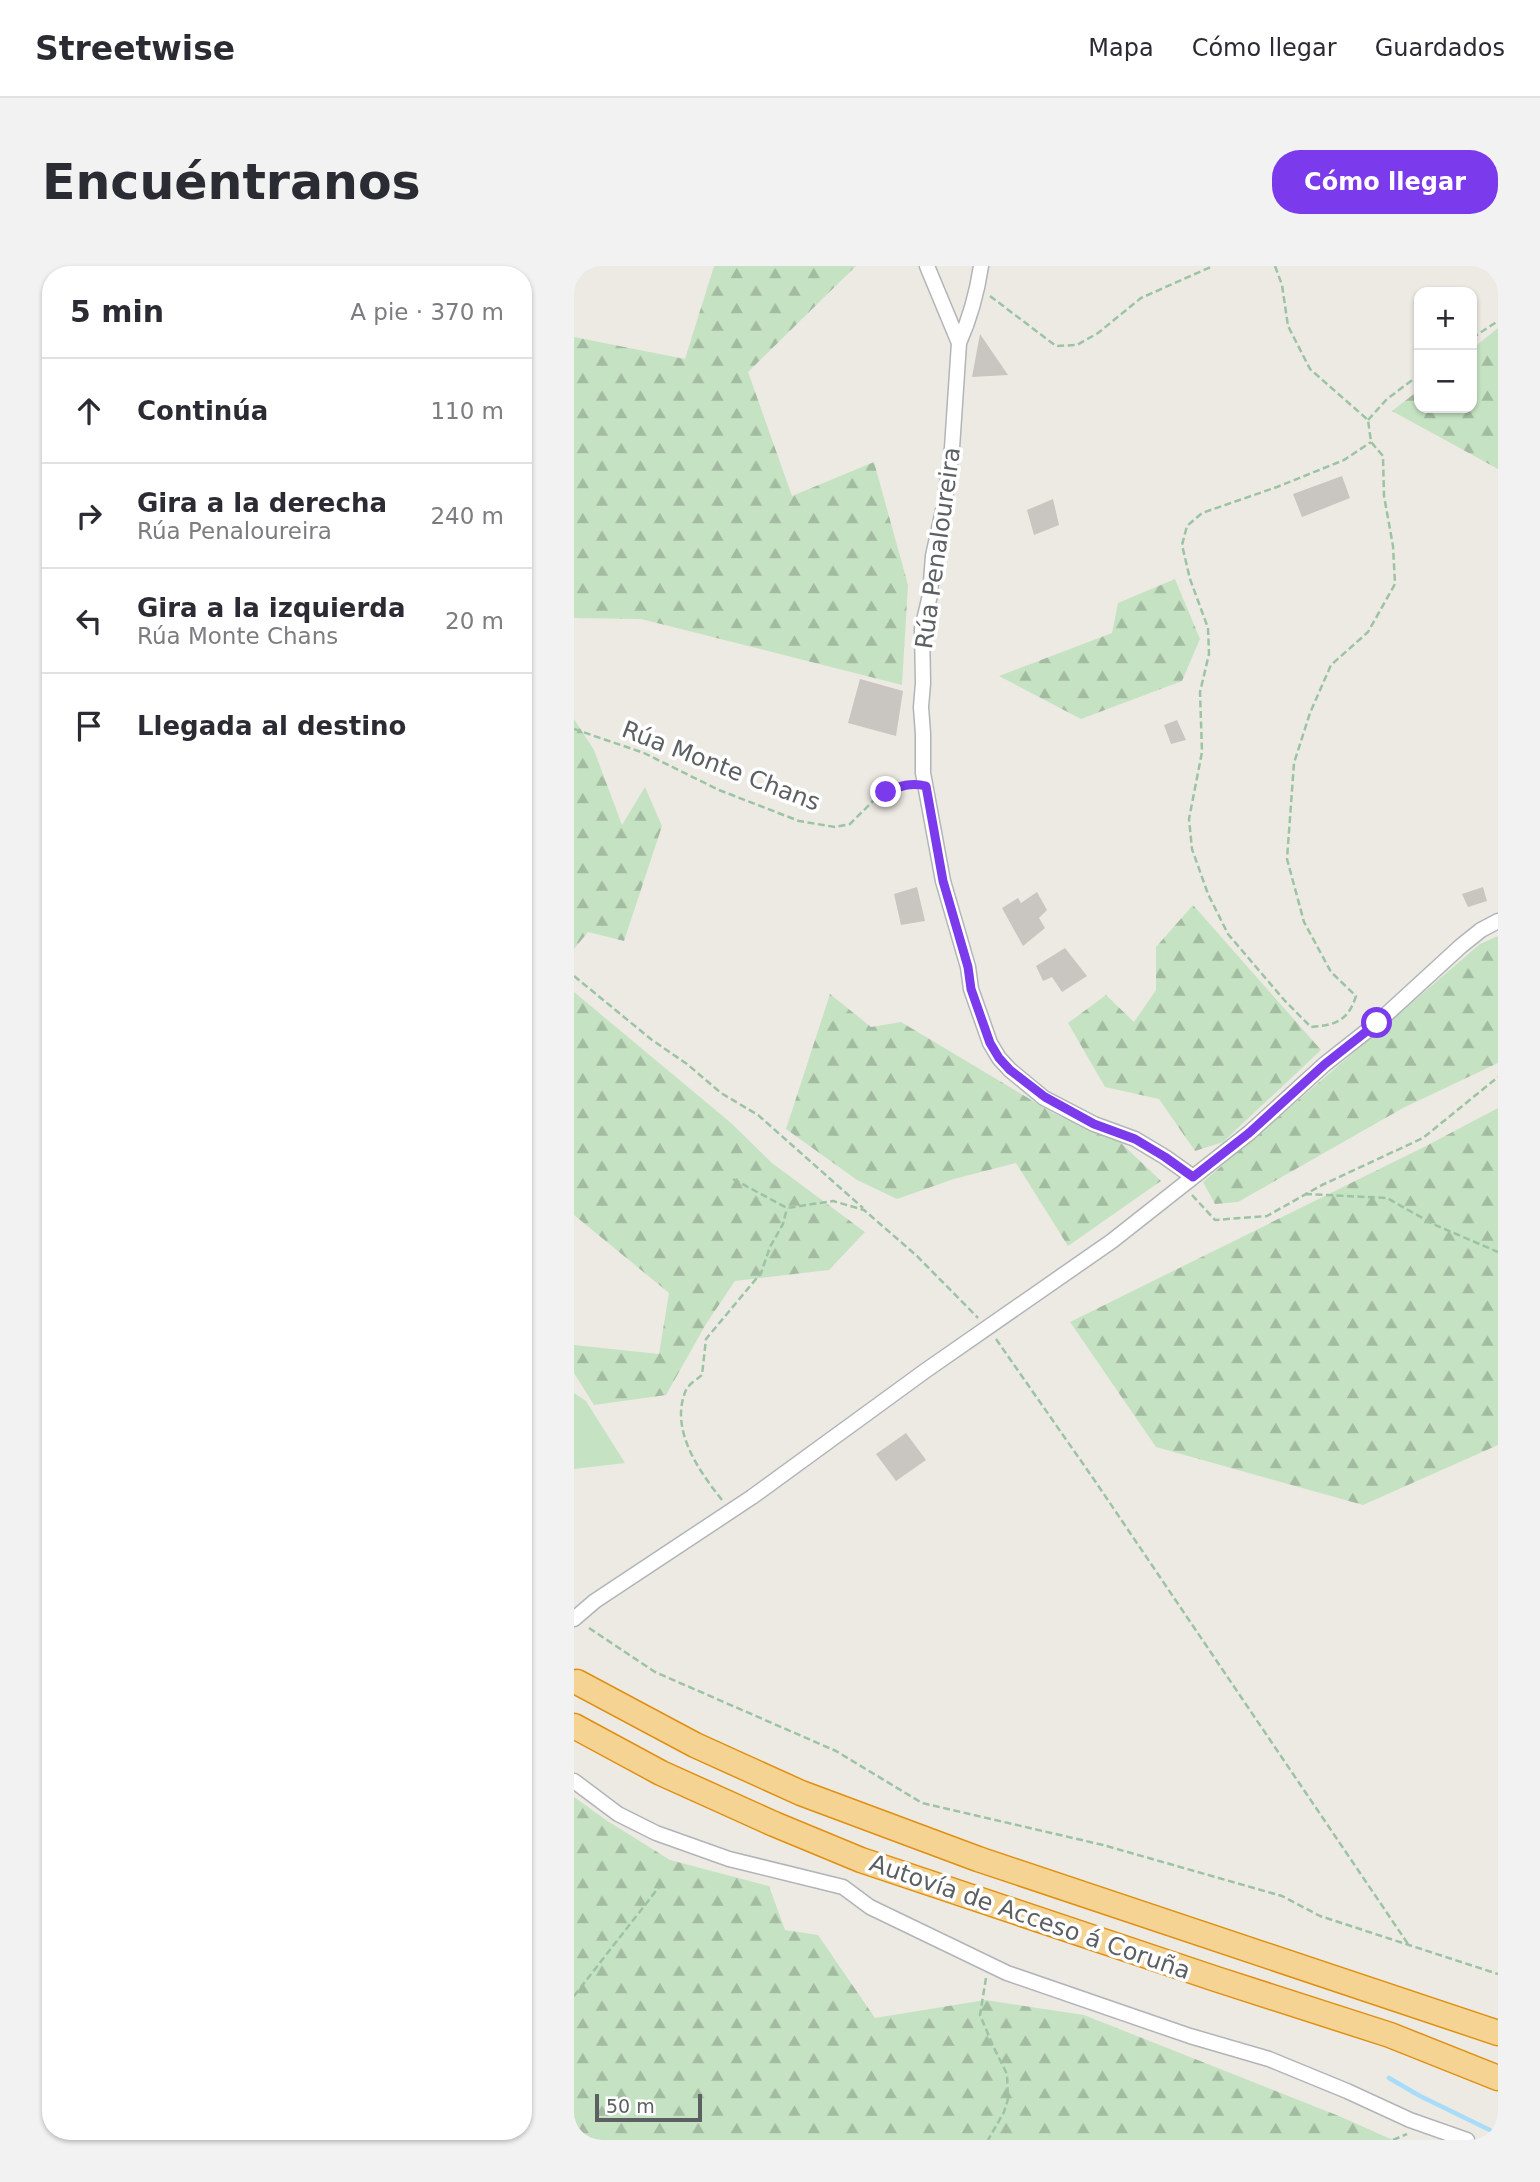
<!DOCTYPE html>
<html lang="es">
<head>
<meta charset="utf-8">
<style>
  body { margin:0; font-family:"DejaVu Sans",sans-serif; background:#f2f2f3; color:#2b2b33 }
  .controls { position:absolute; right:21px; top:21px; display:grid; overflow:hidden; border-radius:14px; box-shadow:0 2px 5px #0004 }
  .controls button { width:63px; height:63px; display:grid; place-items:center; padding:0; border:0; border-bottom:2px solid #e1e1e2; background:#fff; color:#2b2b33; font:35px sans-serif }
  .scale { position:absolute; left:21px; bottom:18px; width:107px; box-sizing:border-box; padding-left:7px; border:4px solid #5c6063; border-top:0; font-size:19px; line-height:24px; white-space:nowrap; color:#5c6063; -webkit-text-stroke:5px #fff; paint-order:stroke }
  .stop { position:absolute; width:21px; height:21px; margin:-16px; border:5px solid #7c3aed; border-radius:50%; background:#fff }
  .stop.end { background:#7c3aed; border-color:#fff; box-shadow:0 2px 7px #0008 }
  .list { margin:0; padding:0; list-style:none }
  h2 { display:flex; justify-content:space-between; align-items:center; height:91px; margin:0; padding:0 28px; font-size:30px }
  h2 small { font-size:23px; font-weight:400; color:#7c7c81 }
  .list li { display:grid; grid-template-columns:46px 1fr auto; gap:21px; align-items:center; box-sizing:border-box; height:105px; padding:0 28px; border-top:2px solid #e1e1e2 }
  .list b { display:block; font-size:26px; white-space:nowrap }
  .list p { margin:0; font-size:23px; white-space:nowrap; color:#7c7c81 }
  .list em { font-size:23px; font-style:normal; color:#7c7c81 }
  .icon { flex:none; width:38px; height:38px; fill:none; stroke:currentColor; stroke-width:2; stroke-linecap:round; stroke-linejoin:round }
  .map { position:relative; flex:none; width:924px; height:1874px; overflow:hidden; border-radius:28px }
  header { display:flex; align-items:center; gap:42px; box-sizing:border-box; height:98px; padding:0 35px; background:#fff; border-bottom:2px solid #e1e1e2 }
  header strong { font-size:33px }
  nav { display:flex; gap:38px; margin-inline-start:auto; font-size:24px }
  .intro { display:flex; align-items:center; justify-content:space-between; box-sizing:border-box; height:168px; padding:0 42px }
  h1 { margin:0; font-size:49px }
  .button { padding:18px 32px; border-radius:28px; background:#7c3aed; color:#fff; font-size:24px; font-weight:700 }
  main { display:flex; gap:42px; padding:0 42px }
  aside { flex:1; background:#fff; border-radius:28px; box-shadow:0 2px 5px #0004 }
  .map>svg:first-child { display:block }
  .forest { fill:url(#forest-firs) }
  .pitch { fill:#c5e3c2 }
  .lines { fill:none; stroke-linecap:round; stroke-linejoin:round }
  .stream { stroke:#a9dcf8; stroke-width:4.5 }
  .building { fill:#c9c5c0 }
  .street-casing { stroke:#b1b4b8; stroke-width:17 }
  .highway-casing { stroke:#e08f11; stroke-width:27 }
  .path { stroke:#9cc4a4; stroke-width:2.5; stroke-dasharray:7 3.5; stroke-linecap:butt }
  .street { stroke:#fff; stroke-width:14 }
  .highway { stroke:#f5d493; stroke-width:24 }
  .route { stroke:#7c3aed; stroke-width:9 }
  .labels { text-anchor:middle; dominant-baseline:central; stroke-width:7; stroke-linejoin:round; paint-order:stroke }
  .street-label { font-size:24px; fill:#5c6063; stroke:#fff }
</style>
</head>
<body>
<header>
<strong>Streetwise</strong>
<nav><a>Mapa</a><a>Cómo llegar</a><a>Guardados</a></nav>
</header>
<div class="intro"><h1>Encuéntranos</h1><a class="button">Cómo llegar</a></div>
<main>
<aside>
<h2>5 min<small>A pie · 370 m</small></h2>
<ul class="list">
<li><svg class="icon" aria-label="ahead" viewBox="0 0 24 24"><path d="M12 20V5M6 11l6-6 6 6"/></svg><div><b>Continúa</b></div><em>110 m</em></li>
<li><svg class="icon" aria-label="right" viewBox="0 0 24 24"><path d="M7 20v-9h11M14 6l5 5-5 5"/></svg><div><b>Gira a la derecha</b><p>Rúa Penaloureira</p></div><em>240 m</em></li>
<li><svg class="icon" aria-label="left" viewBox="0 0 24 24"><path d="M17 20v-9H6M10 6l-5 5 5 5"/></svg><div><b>Gira a la izquierda</b><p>Rúa Monte Chans</p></div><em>20 m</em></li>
<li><svg class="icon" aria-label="arrive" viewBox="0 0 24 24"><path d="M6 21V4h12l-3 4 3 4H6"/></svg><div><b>Llegada al destino</b></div></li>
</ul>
</aside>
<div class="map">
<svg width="924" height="1874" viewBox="0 0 924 1874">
  <defs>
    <pattern id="forest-firs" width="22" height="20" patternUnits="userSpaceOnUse" patternTransform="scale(1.75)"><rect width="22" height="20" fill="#c5e3c2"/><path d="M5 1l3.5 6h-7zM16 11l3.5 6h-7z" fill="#a3bba1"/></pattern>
  </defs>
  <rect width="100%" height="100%" fill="#edeae4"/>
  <!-- forest -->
  <path class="forest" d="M140,0H282L174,106L218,230L300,196L334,319L328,419L67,353L0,352V71L111,93Z
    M924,62V203L818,145L845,124V142H898V83Z
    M601,313L626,373L608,415L507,453L425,410L538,367L544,337Z
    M0,453L20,484L48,559L71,521L88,560L50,675L14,666L0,683Z
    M619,639L747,784L649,876L621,885L585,833L531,821L494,757L532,729L560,756L582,724V681Z
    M924,670V797L829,842L664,936L641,938L629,916L906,678Z
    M0,726L157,857L198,897L291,966L255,1004L161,1015L132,1058L92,1129L20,1139L0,1107V1079L85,1088L95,1027L0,949Z
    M256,728L297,761L327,756L479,847L546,876L587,915L494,980L442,897L380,913L323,933L283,914L212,863Z
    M924,842V1179L789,1239L582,1181L496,1056L854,879Z
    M0,1531L32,1554L96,1594L195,1620L211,1664L244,1669L301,1752L411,1734L510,1749L765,1850L819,1874H0Z"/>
  <!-- pitch -->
  <path class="pitch" d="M0,1127L12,1135L51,1197L0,1203Z"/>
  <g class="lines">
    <!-- stream -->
    <path class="stream" d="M815,1812L846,1830L924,1868"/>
  </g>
  <!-- building -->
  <path class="building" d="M406,68L434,109L398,111Z
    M768,210L776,232L728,251L719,228Z
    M479,233L485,259L460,269L453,244Z
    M286,413L329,425L322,470L274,457Z
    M603,454L612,474L597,478L590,459Z
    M343,621L351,655L327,659L320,628Z
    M909,621L913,635L894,641L888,628Z
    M463,626L473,644L465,652L471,662L449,680L428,642L444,632L447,637Z
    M491,682L513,710L488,726L478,711L469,715L462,700Z
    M332,1167L352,1194L322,1215L302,1188Z"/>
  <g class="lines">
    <!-- street casing -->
    <g class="street-casing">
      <path id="street" d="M353,0L385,77L378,182L370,240L359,290L356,329L348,363L349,417L347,441L349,468V507L369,615L394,701L397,723L416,777L425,792L436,804L470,832L520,858L561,873L591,891L619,911
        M385,77C396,52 403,27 407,0
        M0,1353L21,1335L178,1231L351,1105L538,975L675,867L751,798L803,757L887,680L907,664L924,655
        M0,1515L44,1548L82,1567L155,1593L269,1621L296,1641L433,1707L616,1770L695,1793L773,1825L836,1854L893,1874"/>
    </g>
    <!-- highway casing -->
    <g class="highway-casing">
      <path id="highway" d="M3,1416L121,1479L227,1527L404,1593L924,1767
        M0,1460L87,1507L200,1558L287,1594L642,1713L816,1769L924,1812"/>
    </g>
    <!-- path -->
    <path class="path" d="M701,0L708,19L714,60L736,103L794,154L797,176L809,190L810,230L819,280L821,318L794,366L757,399L736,447L720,497L713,593L730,656L757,706L782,730C774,755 762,759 737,761L711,735L654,668L634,628L618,583L615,553L628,486L626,426L635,388L634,362L616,313L608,279L613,260L628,247L703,221L770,194L797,176
      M416,30L482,80L503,79L524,67L567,32L639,0
      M898,72L924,55
      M794,154L813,133L845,109
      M0,463L70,487L145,524L225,555L261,561L276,558L299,535L312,526L327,519L338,518
      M0,710L78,774L113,798L147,827L184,849L289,942
      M159,913L213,942L259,935L290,944L343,990L404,1052
      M731,928L813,932L859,958L924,986
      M618,929L641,954L693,950L748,919L849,872L924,811
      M422,1073L521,1215L834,1678
      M148,1234C125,1205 95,1163 112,1124C115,1118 123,1113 128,1109L132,1073L187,1007L196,981L209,958L213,942
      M15,1362L81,1406L262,1485L348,1537L529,1579L708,1630L746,1650L924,1708
      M412,1712L406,1749L420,1782L433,1808L434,1833L430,1846L414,1874
      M0,1730L85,1621
      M819,1874L833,1868"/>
    <!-- street -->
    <use href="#street" class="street"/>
    <!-- highway -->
    <use href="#highway" class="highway"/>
  </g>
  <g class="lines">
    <!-- route -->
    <path class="route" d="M312,526C326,520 337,516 352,520L369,615L394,701L397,723L416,777L425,792L436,804L471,831L520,858L561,873L591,891L619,911L675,867L751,798L803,757"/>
  </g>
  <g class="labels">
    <!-- street labels -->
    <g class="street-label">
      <text transform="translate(364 282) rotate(-82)">Rúa Penaloureira</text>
      <text transform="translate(147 500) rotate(21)">Rúa Monte Chans</text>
      <text transform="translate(456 1651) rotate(19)">Autovía de Acceso á Coruña</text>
    </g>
  </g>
</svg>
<div class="controls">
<button>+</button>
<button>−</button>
</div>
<div class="scale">50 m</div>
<div class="stop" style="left:803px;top:757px"></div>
<div class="stop end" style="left:312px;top:526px"></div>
</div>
</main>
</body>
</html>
